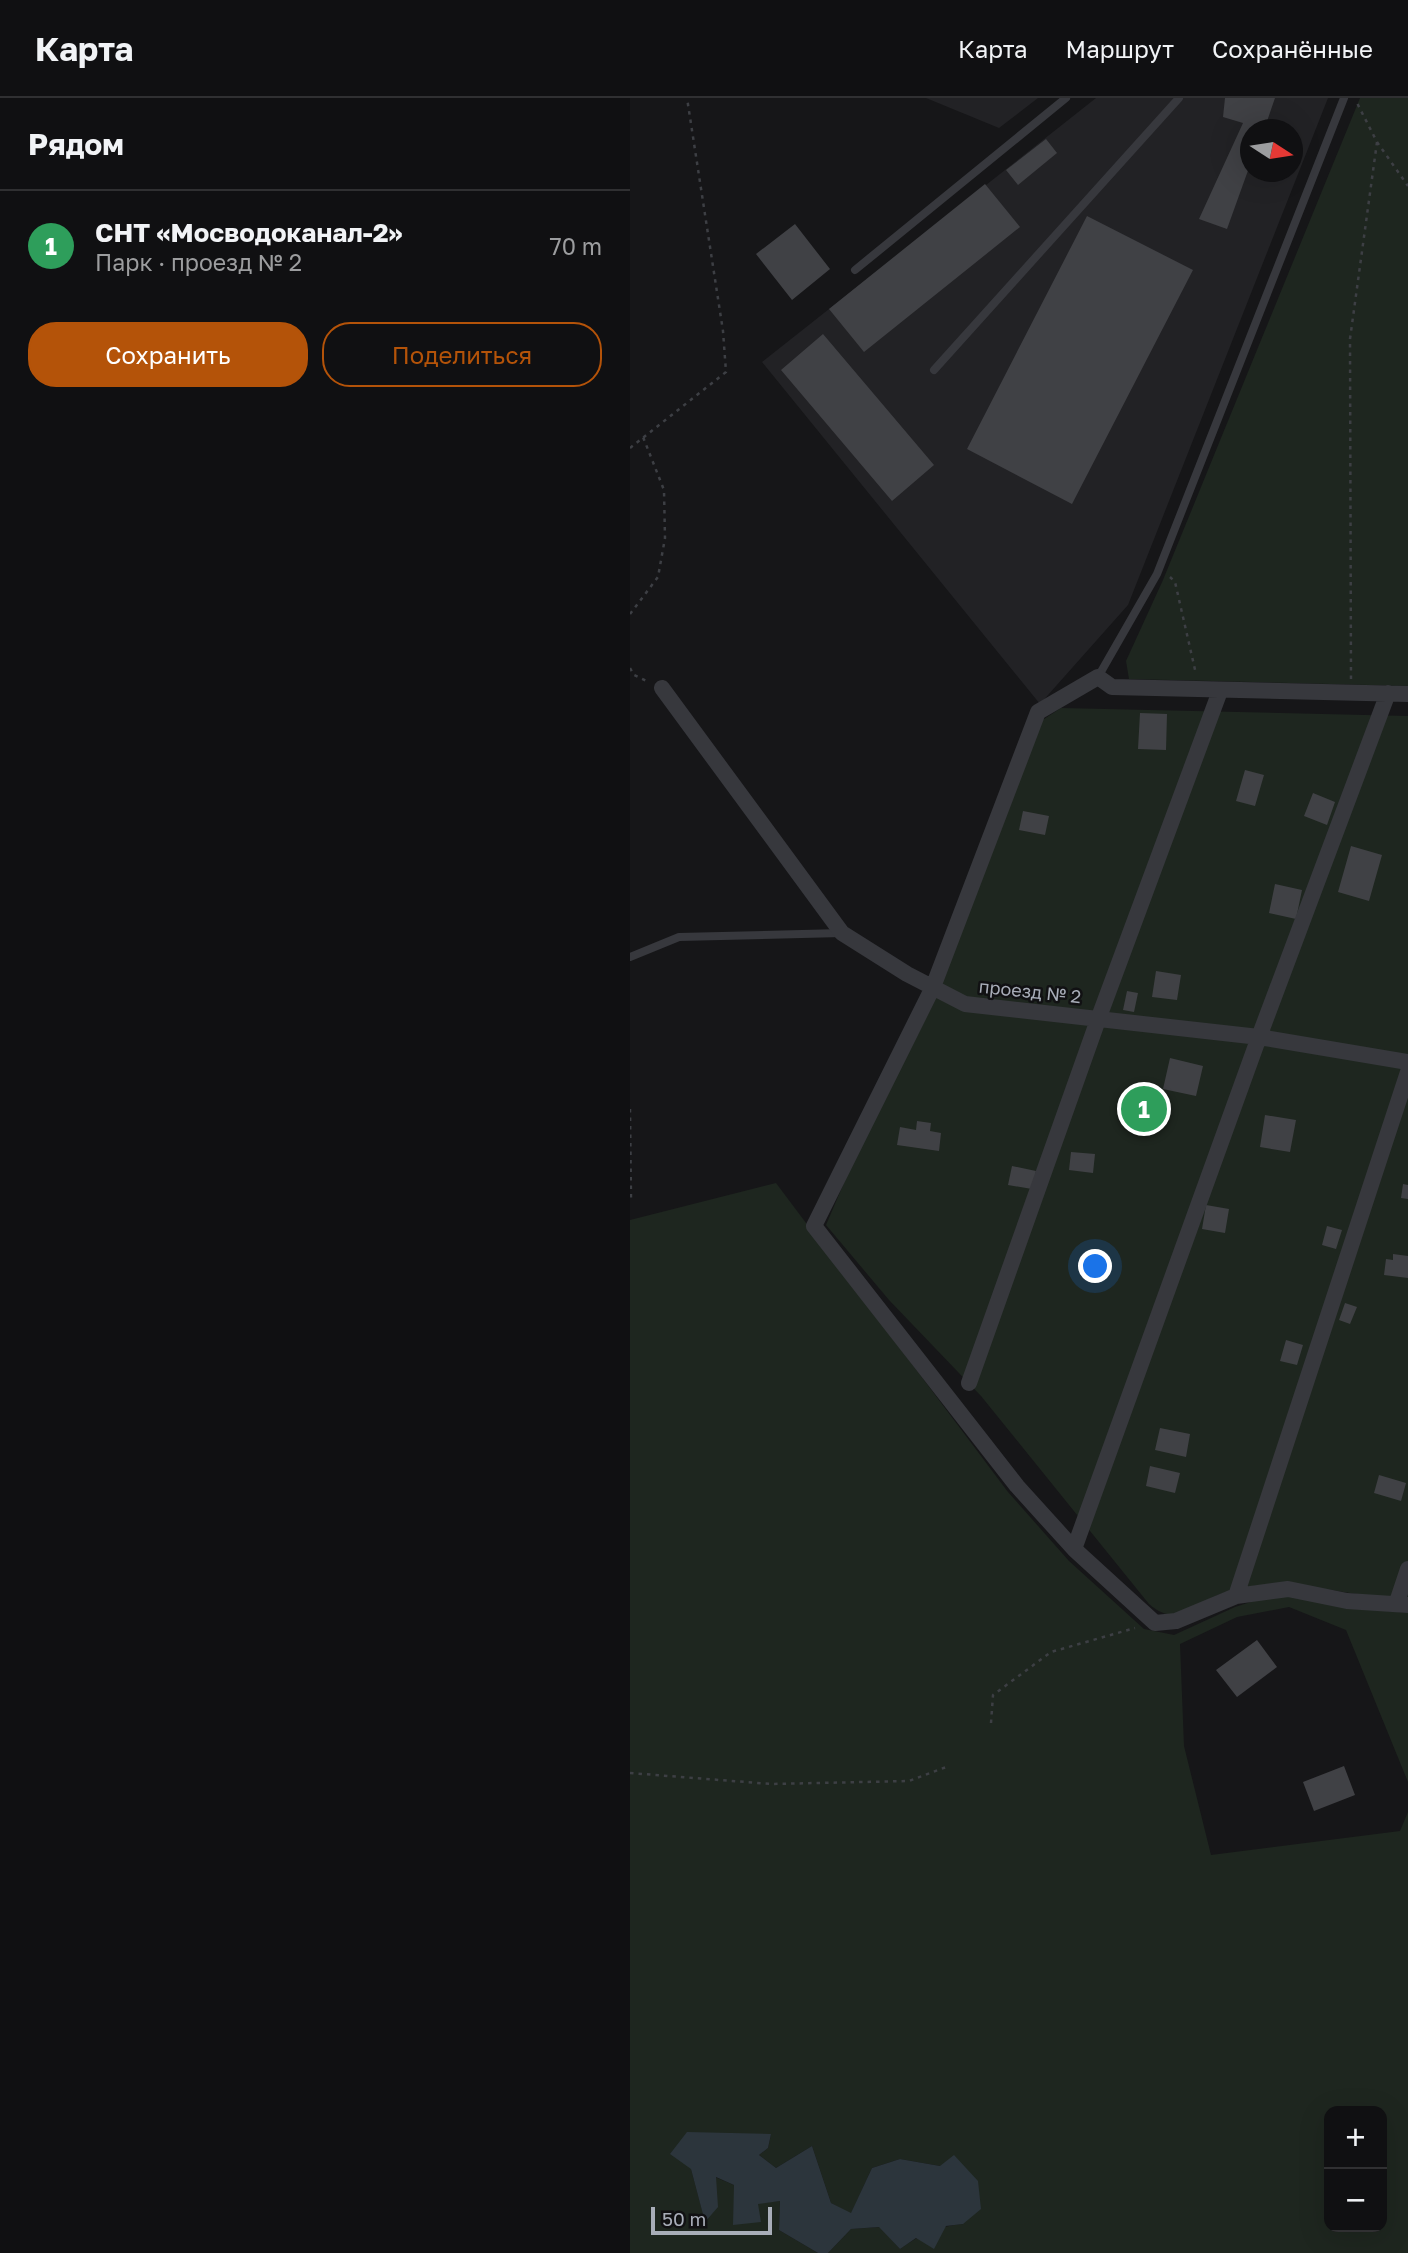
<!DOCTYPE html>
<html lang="ru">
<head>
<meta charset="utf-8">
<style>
  body { margin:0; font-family:"Golos Text",sans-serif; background:#19191b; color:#f1f3f6 }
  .controls { position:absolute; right:21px; bottom:21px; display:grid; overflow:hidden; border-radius:14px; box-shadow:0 7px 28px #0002 }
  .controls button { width:63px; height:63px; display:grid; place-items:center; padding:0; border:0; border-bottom:2px solid #303032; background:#101012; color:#f1f3f6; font:35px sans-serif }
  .compass { position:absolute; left:610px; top:21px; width:63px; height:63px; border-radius:50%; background:#101012; box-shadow:0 7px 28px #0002; rotate:102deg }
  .scale { position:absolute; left:21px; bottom:18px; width:121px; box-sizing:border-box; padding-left:7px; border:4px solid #a8adb8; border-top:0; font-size:19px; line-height:24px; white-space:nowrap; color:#a8adb8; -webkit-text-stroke:5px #111113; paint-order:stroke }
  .you { position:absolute; left:466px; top:1169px; width:24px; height:24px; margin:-18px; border:5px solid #fff; border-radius:50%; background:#1a73e8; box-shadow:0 0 0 10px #1a73e833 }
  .badge { display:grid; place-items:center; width:46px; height:46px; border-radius:50%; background:#b45309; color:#fff; font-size:23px; font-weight:700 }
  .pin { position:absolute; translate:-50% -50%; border:4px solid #fff; box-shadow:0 2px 7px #0006 }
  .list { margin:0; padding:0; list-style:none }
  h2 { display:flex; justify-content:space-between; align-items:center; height:91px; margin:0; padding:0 28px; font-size:30px }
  h2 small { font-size:23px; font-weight:400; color:#9c9d9f }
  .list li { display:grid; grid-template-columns:46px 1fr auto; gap:21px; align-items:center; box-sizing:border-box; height:112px; padding:0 28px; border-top:2px solid #303032 }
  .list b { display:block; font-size:26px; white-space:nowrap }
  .list p { margin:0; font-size:23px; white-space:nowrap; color:#9c9d9f }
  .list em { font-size:23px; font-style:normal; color:#9c9d9f }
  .actions { display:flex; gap:14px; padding:21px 28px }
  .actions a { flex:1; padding:16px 0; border:2px solid #b45309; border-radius:28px; text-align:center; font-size:24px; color:#b45309 }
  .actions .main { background:#b45309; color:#fff }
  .map { position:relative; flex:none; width:778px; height:2155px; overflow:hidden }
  header { display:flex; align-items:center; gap:42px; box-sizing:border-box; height:98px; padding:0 35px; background:#101012; border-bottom:2px solid #303032 }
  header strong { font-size:33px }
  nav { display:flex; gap:38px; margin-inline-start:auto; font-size:24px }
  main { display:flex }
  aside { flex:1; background:#101012 }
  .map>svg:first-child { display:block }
  .built { fill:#222225; fill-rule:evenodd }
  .green { fill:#1e261f; fill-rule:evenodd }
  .water { fill:#2c353c }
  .building { fill:#404145 }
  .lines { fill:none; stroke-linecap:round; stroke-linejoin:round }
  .path { stroke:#3d3f44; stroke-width:2.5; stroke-dasharray:3.5 5; stroke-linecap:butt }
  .lane { stroke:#37383d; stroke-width:8 }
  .street { stroke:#37383d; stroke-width:16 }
  .labels { text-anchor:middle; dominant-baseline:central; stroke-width:5; stroke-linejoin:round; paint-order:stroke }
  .street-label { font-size:18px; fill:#a8adb8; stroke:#111113 }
</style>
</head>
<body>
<header>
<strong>Карта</strong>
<nav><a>Карта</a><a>Маршрут</a><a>Сохранённые</a></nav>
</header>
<main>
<aside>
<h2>Рядом<small></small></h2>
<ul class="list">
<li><span class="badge" style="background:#2e9e5b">1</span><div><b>СНТ «Мосводоканал-2»</b><p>Парк · проезд № 2</p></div><em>70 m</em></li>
</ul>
<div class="actions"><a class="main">Сохранить</a><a>Поделиться</a></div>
</aside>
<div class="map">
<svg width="778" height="2155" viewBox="0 0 778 2155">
  <rect width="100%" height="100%" fill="#161618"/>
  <!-- built -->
  <path class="built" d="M296,0H408L369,30Z
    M466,0H698L498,507L410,606L132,264ZM620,32H662V74H620Z"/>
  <!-- green -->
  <path class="green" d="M730,0H778V588L499,581L496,563L533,482Z
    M431,610L778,618V1501C714,1500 642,1470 581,1500C556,1512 543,1527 519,1506L351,1298L259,1202L196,1127L411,623Z
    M146,1085L378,1394L439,1463L514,1531L544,1537L605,1509L630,1501L658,1497L712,1509L778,1515V1684L716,1532L659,1509L607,1519L550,1546L554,1648L581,1757L770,1733L778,1714V2155H198L221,2131L250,2129L270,2151C289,2137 309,2128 333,2126L310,2068L270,2061L242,2070L221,2116L201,2105L182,2048L146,2070L129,2057L138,2050L141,2036L61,2071L75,2123L85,2079L104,2087L128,2105L150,2103L149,2132L188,2155H0V1122ZM699,2013H752V2129H699Z"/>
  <!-- water -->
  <path class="water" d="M57,2034L141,2036L138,2050L129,2057L146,2070L182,2048L201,2105L221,2115L242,2070L270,2061L310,2068L324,2057L348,2083L351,2111L333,2126L316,2128L304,2151L286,2140L270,2151L249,2129L221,2131L198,2155H188L149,2132L150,2103L128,2106L131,2124L103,2127L104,2087L86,2079L88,2109L75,2124L61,2071L40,2056Z"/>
  <!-- building -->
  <path class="building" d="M595,0H645L634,32H620V67L597,131L569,121L613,25L593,19Z
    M416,41L427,55L388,87L376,72Z
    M355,86L390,129L234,254L199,211Z
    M457,118L563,172L442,406L337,351Z
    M165,126L200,171L162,202L126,156Z
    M193,236L304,367L262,403L151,272Z
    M510,615L537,616L536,652L508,651Z
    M615,672L634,677L625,708L606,703Z
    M683,695L705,704L697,727L674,718Z
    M393,713L419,718L415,737L389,732Z
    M721,748L752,757L739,803L708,794Z
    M645,786L672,792L666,821L639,815Z
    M526,873L551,877L547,902L522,899Z
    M497,893L508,895L504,914L493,912Z
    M540,960L573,968L566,998L533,991Z
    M635,1017L666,1022L660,1054L630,1049Z
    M287,1023L301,1025L300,1033L311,1035L309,1053L267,1047L270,1029L286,1032Z
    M441,1054L465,1056L463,1075L439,1072Z
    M382,1068L406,1073L402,1091L378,1087Z
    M773,1086L778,1087V1101L771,1100Z
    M576,1107L599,1111L595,1135L572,1131Z
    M697,1128L712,1132L706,1151L692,1147Z
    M763,1156L778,1158V1180L754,1177L756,1161L763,1162Z
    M715,1205L727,1209L720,1226L709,1222Z
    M656,1242L673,1247L667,1267L650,1263Z
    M530,1330L560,1336L556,1359L525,1352Z
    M520,1368L550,1375L545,1395L516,1388Z
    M749,1377L776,1385L771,1403L744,1395Z
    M627,1542L647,1569L607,1599L586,1572Z
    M714,1668L725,1697L684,1713L673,1684Z"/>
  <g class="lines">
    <!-- path -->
    <path class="path" d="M747,44L778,88
      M0,350L96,274L93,233L57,0
      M540,479L545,484L566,576
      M0,516L28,479L35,440L34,392L13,339
      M0,570L4,577L19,584
      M721,581L720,241L747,44L726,3
      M0,1011L1,1100
      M361,1625L363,1597L421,1554L505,1530
      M0,1675L141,1686L279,1683L319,1668"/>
    <!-- lane -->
    <path class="lane" d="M225,172L436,0
      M304,272L549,0
      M468,579L527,476L714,0
      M0,859L49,839L212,835"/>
    <!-- street -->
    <path class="street" d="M32,590L212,835L277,876L335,906L629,939L778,964
      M778,596L482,589L468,579L408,614L303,889L184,1128L387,1388L444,1451L525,1525L546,1523L606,1498L658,1491L717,1503L778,1507
      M339,1285L469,919L590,593
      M444,1451L629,939L758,595
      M606,1498L778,974
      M767,1504L778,1471"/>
  </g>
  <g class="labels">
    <!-- street labels -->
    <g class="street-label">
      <text transform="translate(400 893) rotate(6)">проезд № 2</text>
    </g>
  </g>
</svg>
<div class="controls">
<button>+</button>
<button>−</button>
</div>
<svg class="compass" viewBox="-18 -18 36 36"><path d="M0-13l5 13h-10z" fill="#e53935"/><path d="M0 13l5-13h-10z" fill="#9c9d9f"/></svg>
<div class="scale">50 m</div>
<div class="you"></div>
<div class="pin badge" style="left:514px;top:1011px;background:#2e9e5b">1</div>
</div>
</main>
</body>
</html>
